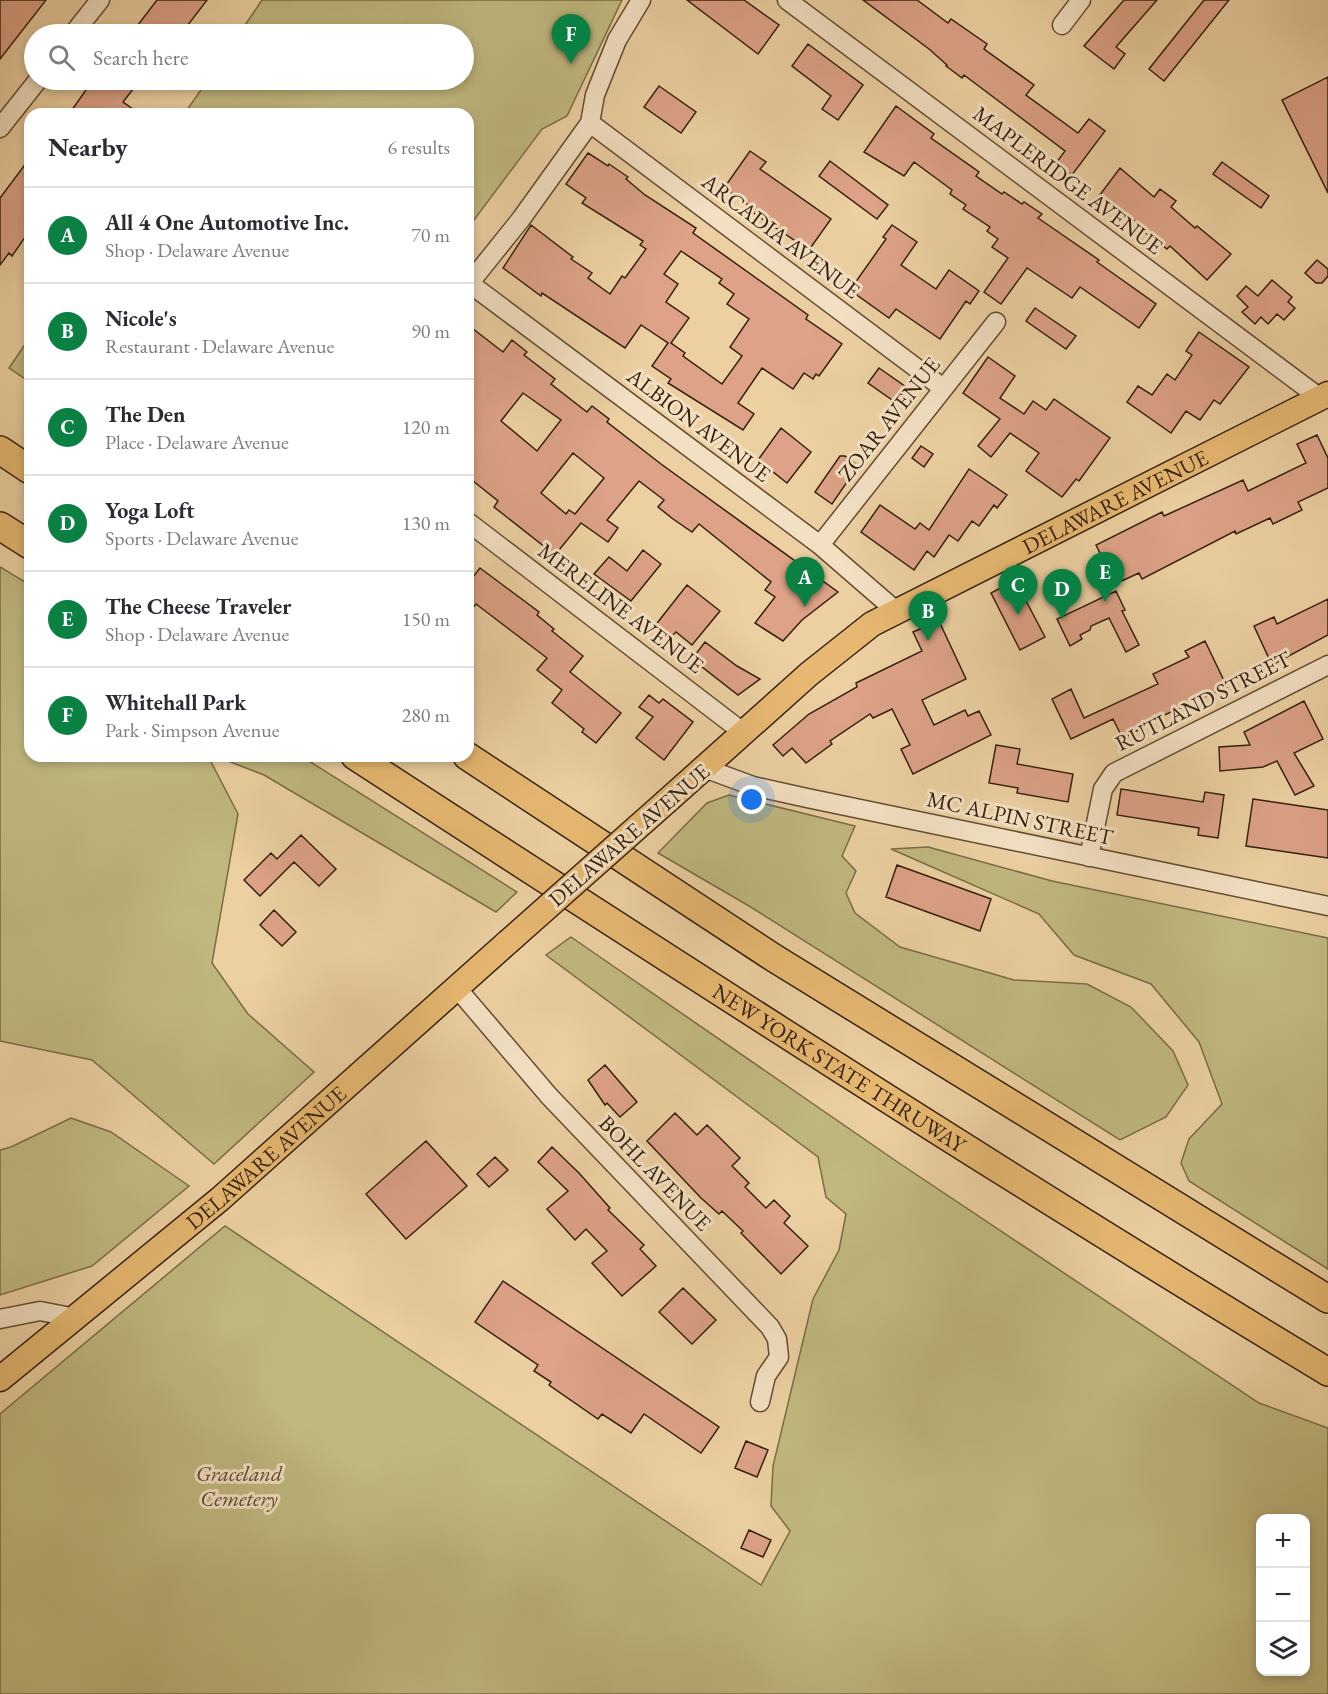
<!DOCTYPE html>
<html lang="en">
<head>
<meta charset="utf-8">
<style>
  body { margin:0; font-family:"EB Garamond",serif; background:#f7f7f7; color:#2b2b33 }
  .controls { position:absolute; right:18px; bottom:18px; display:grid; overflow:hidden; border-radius:12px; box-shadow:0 3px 9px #0003 }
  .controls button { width:54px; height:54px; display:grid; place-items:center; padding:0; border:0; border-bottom:2px solid #e1e1e2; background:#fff; color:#2b2b33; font:30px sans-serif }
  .you { position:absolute; left:752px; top:800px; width:21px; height:21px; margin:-15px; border:4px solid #fff; border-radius:50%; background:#1a73e8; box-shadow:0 0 0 9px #1a73e833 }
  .badge { display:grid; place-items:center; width:39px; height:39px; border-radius:50%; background:#0b8043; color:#fff; font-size:20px; font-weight:700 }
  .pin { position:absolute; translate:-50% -50px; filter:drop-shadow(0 2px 3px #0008) }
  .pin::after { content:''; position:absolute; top:32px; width:21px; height:18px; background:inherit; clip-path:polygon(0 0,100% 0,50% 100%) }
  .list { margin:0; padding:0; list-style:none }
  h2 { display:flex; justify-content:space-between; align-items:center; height:78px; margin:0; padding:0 24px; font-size:26px }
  h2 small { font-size:20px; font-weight:400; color:#7c7c81 }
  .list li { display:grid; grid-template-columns:39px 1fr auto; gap:18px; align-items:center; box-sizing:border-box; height:96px; padding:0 24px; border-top:2px solid #e1e1e2 }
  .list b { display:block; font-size:22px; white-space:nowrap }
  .list p { margin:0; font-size:20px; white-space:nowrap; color:#7c7c81 }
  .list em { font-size:20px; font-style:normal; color:#7c7c81 }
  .icon { flex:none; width:33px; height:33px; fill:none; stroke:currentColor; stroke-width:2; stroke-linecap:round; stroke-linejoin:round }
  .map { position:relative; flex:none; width:1328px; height:1694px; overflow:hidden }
  .search { position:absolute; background:#fff; box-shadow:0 3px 9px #0003; left:24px; top:24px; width:450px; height:66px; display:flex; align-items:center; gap:15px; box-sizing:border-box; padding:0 21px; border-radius:33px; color:#7c7c81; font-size:22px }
  .panel { position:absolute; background:#fff; box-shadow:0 3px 9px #0003; left:24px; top:108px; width:450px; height:654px; border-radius:18px }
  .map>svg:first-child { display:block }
  .green { fill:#c0b87f; stroke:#7a6c46; stroke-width:1.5; fill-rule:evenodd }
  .building { fill:#dda287; stroke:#35200c; stroke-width:1.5; fill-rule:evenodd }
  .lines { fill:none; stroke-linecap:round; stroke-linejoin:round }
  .minor-casing { stroke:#634c32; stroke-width:21 }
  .major-casing { stroke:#35200c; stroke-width:27 }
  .highway-casing { stroke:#35200c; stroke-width:30 }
  .minor { stroke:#f3e0c3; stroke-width:18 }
  .major { stroke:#e6b871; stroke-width:24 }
  .highway { stroke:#e6b871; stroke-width:27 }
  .major-bridge-casing { stroke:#35200c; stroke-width:27; stroke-linecap:butt }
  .major-bridge { stroke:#e6b871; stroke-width:24 }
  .labels { text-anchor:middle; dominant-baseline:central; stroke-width:6; stroke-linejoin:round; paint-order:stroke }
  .street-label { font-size:22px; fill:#35200c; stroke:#f3e0c3 }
  .park-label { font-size:22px; font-style:italic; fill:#584629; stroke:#f3e0c3 }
</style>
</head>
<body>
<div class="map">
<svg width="1328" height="1694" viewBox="0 0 1328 1694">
  <rect width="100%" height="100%" fill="#ecd0a2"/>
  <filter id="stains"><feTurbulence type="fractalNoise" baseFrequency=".00333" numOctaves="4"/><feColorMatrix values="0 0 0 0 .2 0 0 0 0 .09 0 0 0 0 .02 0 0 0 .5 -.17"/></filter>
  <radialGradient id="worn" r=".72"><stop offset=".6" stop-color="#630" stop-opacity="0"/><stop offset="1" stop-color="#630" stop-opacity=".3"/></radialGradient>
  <!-- green -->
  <path class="green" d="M262,0H622L567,116L542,129L468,228V114H184L208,80H464V34H239Z
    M30,337V382L9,368Z
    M0,567L30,585V756H208L238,814L212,963L248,1014L314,1072L214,1164L92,1060L0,1041Z
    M215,756H301L517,892L496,912L264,775Z
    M729,795L855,826L842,856L856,871L846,893L855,913L900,947L1014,980L1087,984L1131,1007L1173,1051L1188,1085L1166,1117L1120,1140L749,906L658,853L707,803Z
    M928,847L1052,881L1328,938V1269L1189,1181L1181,1163L1189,1139L1222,1104L1199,1042L1151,984L1074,955L1039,914L891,849Z
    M571,937L896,1161L1259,1403L1328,1428V1694H0V1414L225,1226L761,1585L790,1531L771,1506L773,1466L813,1299L839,1250L846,1214L826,1197L818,1157L546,955ZM1260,1518H1306V1672H1260Z
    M71,1118L111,1132L189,1186L92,1266L0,1295V1150L11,1147Z"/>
  <!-- building -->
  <path class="building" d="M0,0H46L0,59Z
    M157,0H207L181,34H131Z
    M687,0H744L779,25L758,54Z
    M863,0H917L948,23L951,19L987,44L984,49L1034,85L1026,95L1078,133L1089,119L1105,131L1072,175L1056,163L1065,151L964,75L962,78L946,66L947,65L929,49Z
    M1124,0H1157L1116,47L1125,54L1114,69L1084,46Z
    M1204,0H1229L1164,81L1149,69Z
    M808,44L863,85L838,120L822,109L831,96L792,66Z
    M1328,77V193L1282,100Z
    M93,80H140L123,102L140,114H69Z
    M659,86L696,112L681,133L644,107Z
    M896,106L934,134L931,138L979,172L976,176L1002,194L1004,192L1022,204L1024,202L1042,214L1038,218L1099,260L1097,262L1156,304L1139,328L1080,287L1072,298L1027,268L1001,304L984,292L1008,258L992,247L998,239L987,231L990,227L963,209L966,205L950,194L952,190L914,162L904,176L864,152Z
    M750,151L766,162L760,169L831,219L809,250L746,208L748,205L724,188Z
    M588,153L608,166L609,164L628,177L626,179L645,195L696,228L693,233L808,315L806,319L842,344L819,376L816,374L813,379L804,373L793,389L762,368L738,403L754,414L743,430L668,383L671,379L652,366L668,343L641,325L625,348L542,293L541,296L503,268L531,225L573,257L571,259L592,273L588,278L610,294L622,276L625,278L646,249L640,245L643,241L582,203L586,198L566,184ZM681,251L722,279L719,283L734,294L727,304L749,319L730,347L742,356L722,384L683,356L685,353L671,343L689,318L666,302L678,284L664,274Z
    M30,158V230L12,256L9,253L0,265V198Z
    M830,161L888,205L877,219L819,176Z
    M1222,162L1269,196L1261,208L1213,174Z
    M1120,168L1154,197L1160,189L1176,201L1171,207L1195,228L1197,226L1231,254L1207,280L1170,246L1167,249L1134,224L1136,222L1099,196Z
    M892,225L917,242L901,265L936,289L949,270L979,291L970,304L966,301L940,339L896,309L889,318L850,290L886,239L883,237Z
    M1317,260L1328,269V276L1322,283H1316L1305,273Z
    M1272,280L1292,297L1288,302L1295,308L1284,320L1277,314L1268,324L1261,317L1255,324L1242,312L1248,307L1237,296L1246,286L1258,296Z
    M1035,308L1076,336L1066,349L1026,321Z
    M468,325L503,352L512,340L527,352L524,355L555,379L551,384L587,412L592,406L609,419L607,422L661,464L838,592L802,620L783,641L755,623L775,597L765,590L771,582L699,524L692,532L673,519L658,507L664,500L639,481L607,520L618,528L608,542L581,523L555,555L494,507L498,501L468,477ZM523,393L561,420L537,451L501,421ZM573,453L604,478L575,514L569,510L566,514L541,493Z
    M1199,332L1249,367L1220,404L1214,400L1200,420L1186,411L1171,433L1127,402L1138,386L1152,395L1167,374L1175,380L1192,355L1186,351Z
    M988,357L1015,376L1000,398L1024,414L1033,401L1046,410L1054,399L1110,438L1079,481L1076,479L1062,497L1026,471L1039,453L1010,433L991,457L978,446L1000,419L963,393Z
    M879,368L906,387L895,402L868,383Z
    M781,428L811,452L787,483L758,460Z
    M1317,435L1328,458V488L1298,502L1302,510L1273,524L1270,518L1236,534L1235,531L1142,579L1139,573L1115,584L1096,545L1162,512L1164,516L1243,480L1248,491L1306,463L1297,444Z
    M921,446L933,454L924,467L912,458Z
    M840,456H845L858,466L832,504L815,492Z
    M969,469L1007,495L997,508L994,505L979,526L972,521L958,541L949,535L934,557L927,551L914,570L861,532L880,505L915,529L920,523L929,530Z
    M643,550L661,564L631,601L594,574L609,557L627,571Z
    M480,568L539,612L537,615L554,629L552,631L583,656L570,672L621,713L596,743L582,732L584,729L552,703L562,690L537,670L547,658L476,604L468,614V583Z
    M1015,580L1045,637L1020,650L991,593Z
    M687,585L720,611L692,645L676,632L669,639L654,627Z
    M1116,591L1125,610L1122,611L1139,645L1126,652L1109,618L1091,626L1090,630L1080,635L1082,639L1070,646L1057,619Z
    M1328,599V635L1272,665L1254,626L1274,617L1277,624Z
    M939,621L966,679L922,700L934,725L965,710L968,716L979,711L991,735L913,774L901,749L910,745L892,709L873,718L870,714L830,741L832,744L806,763L792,748L783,756L773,745L809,714L857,687L856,683L922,651L913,632Z
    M1205,641L1227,687L1160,717L1123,739L1113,719L1071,739L1052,699L1071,689L1084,718L1158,684L1153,674L1189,657L1185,651Z
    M705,642L737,666L760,679L738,695L692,659Z
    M649,695L659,703L663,699L693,722L664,760L636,738L653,717L639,707Z
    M1304,701L1323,739L1294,753L1314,786L1295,795L1277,761L1263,767L1220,771L1219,747L1250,745L1244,732Z
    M996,745L1020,749L1017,764L1073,774L1068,802L1017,793L1018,788L989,783Z
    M1121,789L1203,802L1205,792L1224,795L1218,838L1198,835L1199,828L1117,815Z
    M1253,799L1328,810V858L1246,846Z
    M301,835L336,869L319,886L294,862L260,896L244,880L271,853L277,859Z
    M897,865L991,899L980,931L886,897Z
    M274,910L296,932L282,946L260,925Z
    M605,1065L637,1102L620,1117L607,1103L605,1105L588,1080Z
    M675,1113L697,1135L707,1125L740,1158L732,1166L749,1183L745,1187L766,1208L774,1200L790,1216L784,1223L808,1246L781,1274L741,1233L743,1231L722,1211L719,1214L701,1198L647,1141Z
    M426,1141L467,1186L406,1239L366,1194Z
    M552,1147L579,1173L610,1208L608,1210L644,1245L640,1249L656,1266L622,1296L592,1263L607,1251L586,1229L575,1240L547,1209L568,1191L538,1162Z
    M495,1157L508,1170L489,1187L477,1174Z
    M503,1281L719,1427L701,1453L644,1414L631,1433L602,1414L598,1419L549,1385L551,1382L534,1371L538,1365L475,1322Z
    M683,1288L716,1320L692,1344L659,1312Z
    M746,1441L768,1450L757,1477L735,1468Z
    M749,1530L771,1540L763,1557L741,1548Z"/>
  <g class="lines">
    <!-- minor casing -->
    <g class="minor-casing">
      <path id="minor" d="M787,0L1320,398
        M1062,25L1081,0
        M73,34L100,0
        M590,123L943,388
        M0,128L38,80
        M469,283L820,545L895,610
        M468,285L521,219L590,123L595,95L617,40L641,0
        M468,522L744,733
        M820,545L996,322
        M704,768L753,786L807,798L1328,906
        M1089,857L1103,789L1114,773L1328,665
        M456,987L549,1096L770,1327L777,1339L779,1357L766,1376L760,1402
        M0,1319L40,1311L76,1318"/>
    </g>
    <!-- major casing -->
    <g class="major-casing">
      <g id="major">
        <path id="s1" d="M667,801L809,674L872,624L1328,394"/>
        <path id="s2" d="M0,1379L220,1199L508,942"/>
      </g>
    </g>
    <!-- highway casing -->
    <g class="highway-casing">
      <g id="highway">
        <path d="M0,450L30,470"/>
        <path d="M0,526L30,545"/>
        <path id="s3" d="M355,756C677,965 999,1173 1328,1372"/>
        <path d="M467,756L774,958L1328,1299"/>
      </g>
    </g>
    <!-- minor -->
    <use href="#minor" class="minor"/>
    <!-- major -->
    <use href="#major" class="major"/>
    <!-- highway -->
    <use href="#highway" class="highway"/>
    <!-- major-bridge casing -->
    <g class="major-bridge-casing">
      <path id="major-bridge" d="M508,942L667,801"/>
    </g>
    <!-- major-bridge -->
    <use href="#major-bridge" class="major-bridge"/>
  </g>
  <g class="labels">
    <!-- street labels -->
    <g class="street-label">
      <text transform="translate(1068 180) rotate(37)">MAPLERIDGE AVENUE</text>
      <text transform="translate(781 236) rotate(37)">ARCADIA AVENUE</text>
      <text transform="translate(889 419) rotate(-52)">ZOAR AVENUE</text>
      <text transform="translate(699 425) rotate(37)">ALBION AVENUE</text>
      <text stroke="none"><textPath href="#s1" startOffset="543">DELAWARE AVENUE</textPath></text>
      <text transform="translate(621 608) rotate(37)">MERELINE AVENUE</text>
      <text transform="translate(1203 701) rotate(-27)">RUTLAND STREET</text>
      <text transform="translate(1020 818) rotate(12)">MC ALPIN STREET</text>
      <text transform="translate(629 835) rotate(-41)">DELAWARE AVENUE</text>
      <text stroke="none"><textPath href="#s3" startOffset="576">NEW YORK STATE THRUWAY</textPath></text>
      <text stroke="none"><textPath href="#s2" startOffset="346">DELAWARE AVENUE</textPath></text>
      <text transform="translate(655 1173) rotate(46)">BOHL AVENUE</text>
    </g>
    <!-- park labels -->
    <g class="park-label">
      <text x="239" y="1473">Graceland<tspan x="239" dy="25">Cemetery</tspan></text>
    </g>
  </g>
  <rect width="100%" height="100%" filter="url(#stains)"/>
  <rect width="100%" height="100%" fill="url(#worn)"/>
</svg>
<div class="controls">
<button>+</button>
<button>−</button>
<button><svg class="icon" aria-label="layers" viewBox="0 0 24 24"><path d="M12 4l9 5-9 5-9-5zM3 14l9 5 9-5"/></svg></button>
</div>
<div class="you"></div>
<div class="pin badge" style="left:805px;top:607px">A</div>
<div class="pin badge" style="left:928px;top:641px">B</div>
<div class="pin badge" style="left:1018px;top:615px">C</div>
<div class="pin badge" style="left:1062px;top:619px">D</div>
<div class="pin badge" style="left:1105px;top:602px">E</div>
<div class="pin badge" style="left:571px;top:64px">F</div>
<div class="search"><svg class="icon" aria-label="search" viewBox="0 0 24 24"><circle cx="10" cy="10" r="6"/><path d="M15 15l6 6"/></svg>Search here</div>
<section class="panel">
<h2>Nearby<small>6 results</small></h2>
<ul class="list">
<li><span class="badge">A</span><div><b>All 4 One Automotive Inc.</b><p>Shop · Delaware Avenue</p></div><em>70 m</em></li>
<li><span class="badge">B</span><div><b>Nicole's</b><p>Restaurant · Delaware Avenue</p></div><em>90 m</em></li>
<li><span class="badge">C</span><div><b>The Den</b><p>Place · Delaware Avenue</p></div><em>120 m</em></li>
<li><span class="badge">D</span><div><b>Yoga Loft</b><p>Sports · Delaware Avenue</p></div><em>130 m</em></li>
<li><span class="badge">E</span><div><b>The Cheese Traveler</b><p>Shop · Delaware Avenue</p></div><em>150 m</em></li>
<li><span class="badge">F</span><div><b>Whitehall Park</b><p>Park · Simpson Avenue</p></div><em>280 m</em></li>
</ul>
</section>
</div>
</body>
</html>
